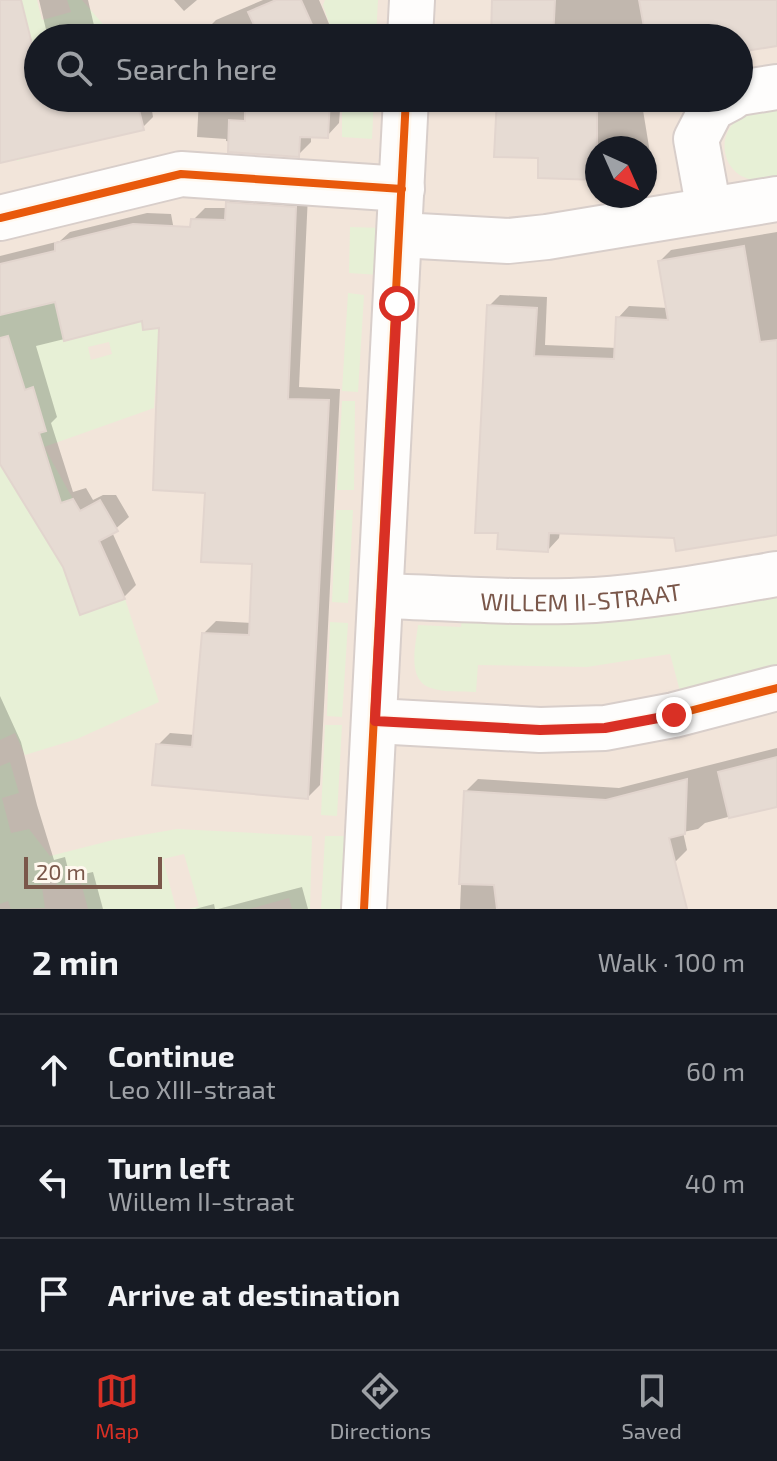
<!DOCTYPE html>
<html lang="en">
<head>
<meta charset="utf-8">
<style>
  body { margin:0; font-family:"Exo 2",sans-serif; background:#242831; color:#f1f3f6 }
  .compass { position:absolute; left:585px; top:136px; width:72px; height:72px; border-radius:50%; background:#171b24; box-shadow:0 2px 6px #0004; rotate:135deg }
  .scale { position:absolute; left:24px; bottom:20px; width:138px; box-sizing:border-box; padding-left:8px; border:4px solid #7a574a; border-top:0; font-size:22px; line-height:28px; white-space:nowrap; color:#7a574a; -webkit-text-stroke:6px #fff8ef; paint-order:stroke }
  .stop { position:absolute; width:24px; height:24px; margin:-18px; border:6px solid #d93025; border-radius:50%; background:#fff }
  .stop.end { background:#d93025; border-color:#fff; box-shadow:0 2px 8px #0008 }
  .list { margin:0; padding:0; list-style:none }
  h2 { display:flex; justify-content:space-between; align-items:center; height:104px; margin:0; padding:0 32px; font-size:34px }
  h2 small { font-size:26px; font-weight:400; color:#9ea1a6 }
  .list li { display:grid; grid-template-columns:52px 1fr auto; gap:24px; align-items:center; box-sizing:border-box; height:112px; padding:0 32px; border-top:2px solid #363941 }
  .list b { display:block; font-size:30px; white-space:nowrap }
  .list p { margin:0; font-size:26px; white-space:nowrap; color:#9ea1a6 }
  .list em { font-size:26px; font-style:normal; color:#9ea1a6 }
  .icon { flex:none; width:44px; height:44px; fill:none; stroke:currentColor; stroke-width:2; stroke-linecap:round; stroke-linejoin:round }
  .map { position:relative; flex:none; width:777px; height:909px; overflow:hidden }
  .search { position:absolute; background:#171b24; box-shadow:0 2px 6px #0004; left:24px; right:24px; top:24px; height:88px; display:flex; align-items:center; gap:20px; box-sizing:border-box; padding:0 28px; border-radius:44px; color:#9ea1a6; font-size:30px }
  .sheet { height:440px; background:#171b24 }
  nav { display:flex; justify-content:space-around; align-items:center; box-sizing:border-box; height:112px; border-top:2px solid #363941; background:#171b24; font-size:22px; color:#9ea1a6 }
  nav a { display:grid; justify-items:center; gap:4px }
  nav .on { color:#d93025 }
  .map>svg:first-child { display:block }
  .residential { fill:#f2e5da; fill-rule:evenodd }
  .green { fill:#e7f0d6; fill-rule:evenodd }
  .shadow { fill:#0003 }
  .building { fill:#e6dbd3; stroke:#e2d5ce; stroke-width:2 }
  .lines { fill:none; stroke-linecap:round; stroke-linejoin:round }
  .minor-casing { stroke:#d8ceca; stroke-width:48 }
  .minor { stroke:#fefdfc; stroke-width:44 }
  .cycleway-casing { stroke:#fff8ef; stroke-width:13 }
  .cycleway { stroke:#e8590c; stroke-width:8 }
  .route { stroke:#d93025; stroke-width:10 }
  .labels { text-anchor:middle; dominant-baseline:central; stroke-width:6; stroke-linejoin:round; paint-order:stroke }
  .street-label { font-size:24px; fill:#7a574a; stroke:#fff8ef }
</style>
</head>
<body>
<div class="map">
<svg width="777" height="909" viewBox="0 0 777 909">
  <rect width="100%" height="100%" fill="#f9f3ed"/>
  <!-- residential -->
  <path class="residential" d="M0,0H777V909H0ZM38,38H739V98H38ZM597,148H645V196H597Z"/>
  <!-- green -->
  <path class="green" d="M0,0H37L42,20L71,12L67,0H82L115,38H38V67L17,72L36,155L17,161L0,91Z
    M325,0H378L376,38H334L323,5Z
    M342,98H374L372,139L342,137Z
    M777,109V178C766,179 756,182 746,178C720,168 717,132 740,118C751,111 765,111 777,109Z
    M350,227L383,228L380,275L349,273Z
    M43,254L64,341L142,303L143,330L159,328L154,408L44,447L73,499L31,514L63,567L87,552L73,594L80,615L125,599L159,702L77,739L25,755L15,733L0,740V449L46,430L33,388L21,391L0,381V315L18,311ZM109,342L112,354L91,360L88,347Z
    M348,293L364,295L358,392L342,391Z
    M342,401H355L354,490H337Z
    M336,510H353L348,603L332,602Z
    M777,591V668L680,691L670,654L587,667L478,665L476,692C462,691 444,693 431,688C406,680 416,644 418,625L461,627L463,613Z
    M330,622L348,623L342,717L327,716Z
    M325,725H342L337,816L321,815Z
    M10,762L19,793L2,798L11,833L29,829L50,856L113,840L177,829L312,836L310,909H292L289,898L249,909H189L199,906L184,854L163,859L176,909H88L81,883L58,889L53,869L40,873L45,908L11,909L8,901L0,904V766Z
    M325,836H351L347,909H321Z"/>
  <!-- shadow -->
  <path class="shadow" d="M39,0H88L97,38H48Z
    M174,0H197L184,11Z
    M263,0H319L332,31L325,38H202L203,33L216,20Z
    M504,0H777V44L739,51V38H502Z
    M38,59V98H150L153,117L141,129L0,162V68Z
    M199,98H341L339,123L327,136L311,135V142L298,155L226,141V139L197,137Z
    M499,98H641L651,159L645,165V148H597V178L540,157Z
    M240,191L308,195L299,387L340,389L320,785L308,797L158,745L170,733L195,735L203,634L216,621L252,623L254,563L207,491L162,315L36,346L57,417L51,423L73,492L86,488L93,500L103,495H116L129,517L112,532L136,585L124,597L65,567L0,460V256L60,241L70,232L147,213L171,214L186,295L193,220L205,208H228V203Z
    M777,232V533L676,536L560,531L559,538L548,550L500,532L489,306L500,295L547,297L545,345L617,348L618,318L629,306L668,308L660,261L671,250Z
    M0,696L21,742L37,805L54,860L65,857L70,877L93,872L103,909H0Z
    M777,748V804L705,823L698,829L683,832L687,850L675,862L658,909H460L465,792L478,779L619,788Z
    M302,887L308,909H218Z
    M214,904L215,909H195Z"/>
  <!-- building -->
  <path class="building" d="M0,0H21L38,68V98H136L144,130L0,163Z
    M276,0H301L318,38H246V31L255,27L248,12Z
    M492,0H555L553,38H491Z
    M639,0H777V46L739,52V38H646Z
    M245,98H330L328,138L300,137L299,157L228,152L229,120L245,121Z
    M497,98H597V180L538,178V158L494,157Z
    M226,202L296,207L288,399L329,400L308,799L152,785L156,744L192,747L202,633L249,635L252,564L201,562L205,493L153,490L159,328L143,330L142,321L64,341L55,302L0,315V264L55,251V243L133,224L190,227L191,219L225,220Z
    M744,246L760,342L777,340V535L676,551L674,538L549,533L548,552L497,549L498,533H475L487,305L537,308L534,356L614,359L616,317L668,320L658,261Z
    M8,336L25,390L33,387L46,431L39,433L61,503L73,499L80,511L100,500L118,531L99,541L125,599L80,615L63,567L0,464V338Z
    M777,757V807L729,818L718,772Z
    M687,779L685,834L669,838L687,909H497L494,885L459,884L464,791L606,800Z"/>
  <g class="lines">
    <!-- minor casing -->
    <g class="minor-casing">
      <g id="minor">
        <path d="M410,38L412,0"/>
        <path d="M739,93L777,87"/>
        <path d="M709,210L696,139L712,108L731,98"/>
        <path d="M0,218L181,174L402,189"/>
        <path d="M400,235L508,241L547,237L777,199"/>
        <path id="s1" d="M381,596C452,598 524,604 595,600C656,596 717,584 777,574"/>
        <path d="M375,721L540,730L605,728L674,715L777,688"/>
        <path d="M364,909L406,98"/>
      </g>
    </g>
    <!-- minor -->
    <use href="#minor" class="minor"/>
    <!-- cycleway casing -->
    <g class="cycleway-casing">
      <path id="cycleway" d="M0,218L181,174L402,189
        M375,721L540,730L605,728L674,715L777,688
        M364,909L406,98"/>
    </g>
    <!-- cycleway -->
    <use href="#cycleway" class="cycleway"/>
  </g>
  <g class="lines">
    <!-- route -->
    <path class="route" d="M397,304L375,721L540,730L605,728L674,715"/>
  </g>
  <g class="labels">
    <!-- street labels -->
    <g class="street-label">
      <text stroke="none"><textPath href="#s1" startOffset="200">WILLEM II-STRAAT</textPath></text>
    </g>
  </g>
</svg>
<svg class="compass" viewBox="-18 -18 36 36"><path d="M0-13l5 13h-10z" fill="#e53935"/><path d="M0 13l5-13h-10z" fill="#9ea1a6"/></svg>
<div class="scale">20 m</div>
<div class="stop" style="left:397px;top:304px"></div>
<div class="stop end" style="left:674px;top:715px"></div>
<div class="search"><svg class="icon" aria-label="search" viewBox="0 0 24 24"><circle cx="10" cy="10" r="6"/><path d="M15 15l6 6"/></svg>Search here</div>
</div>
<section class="sheet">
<h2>2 min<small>Walk · 100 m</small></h2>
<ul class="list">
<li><svg class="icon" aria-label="ahead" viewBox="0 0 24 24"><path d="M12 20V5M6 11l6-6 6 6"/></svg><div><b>Continue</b><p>Leo XIII-straat</p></div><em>60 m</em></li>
<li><svg class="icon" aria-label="left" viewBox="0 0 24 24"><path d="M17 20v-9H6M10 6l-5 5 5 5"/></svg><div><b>Turn left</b><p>Willem II-straat</p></div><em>40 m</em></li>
<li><svg class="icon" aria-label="arrive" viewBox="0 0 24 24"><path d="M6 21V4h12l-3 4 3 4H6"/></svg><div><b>Arrive at destination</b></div></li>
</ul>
</section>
<nav>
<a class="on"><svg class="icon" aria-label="map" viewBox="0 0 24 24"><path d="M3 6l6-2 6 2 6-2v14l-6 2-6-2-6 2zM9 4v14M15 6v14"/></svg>Map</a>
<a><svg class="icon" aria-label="directions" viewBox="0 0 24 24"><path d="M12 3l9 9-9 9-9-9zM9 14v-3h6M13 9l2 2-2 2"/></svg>Directions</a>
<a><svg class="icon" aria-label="saved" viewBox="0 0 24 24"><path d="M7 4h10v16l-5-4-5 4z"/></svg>Saved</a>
</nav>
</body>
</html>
